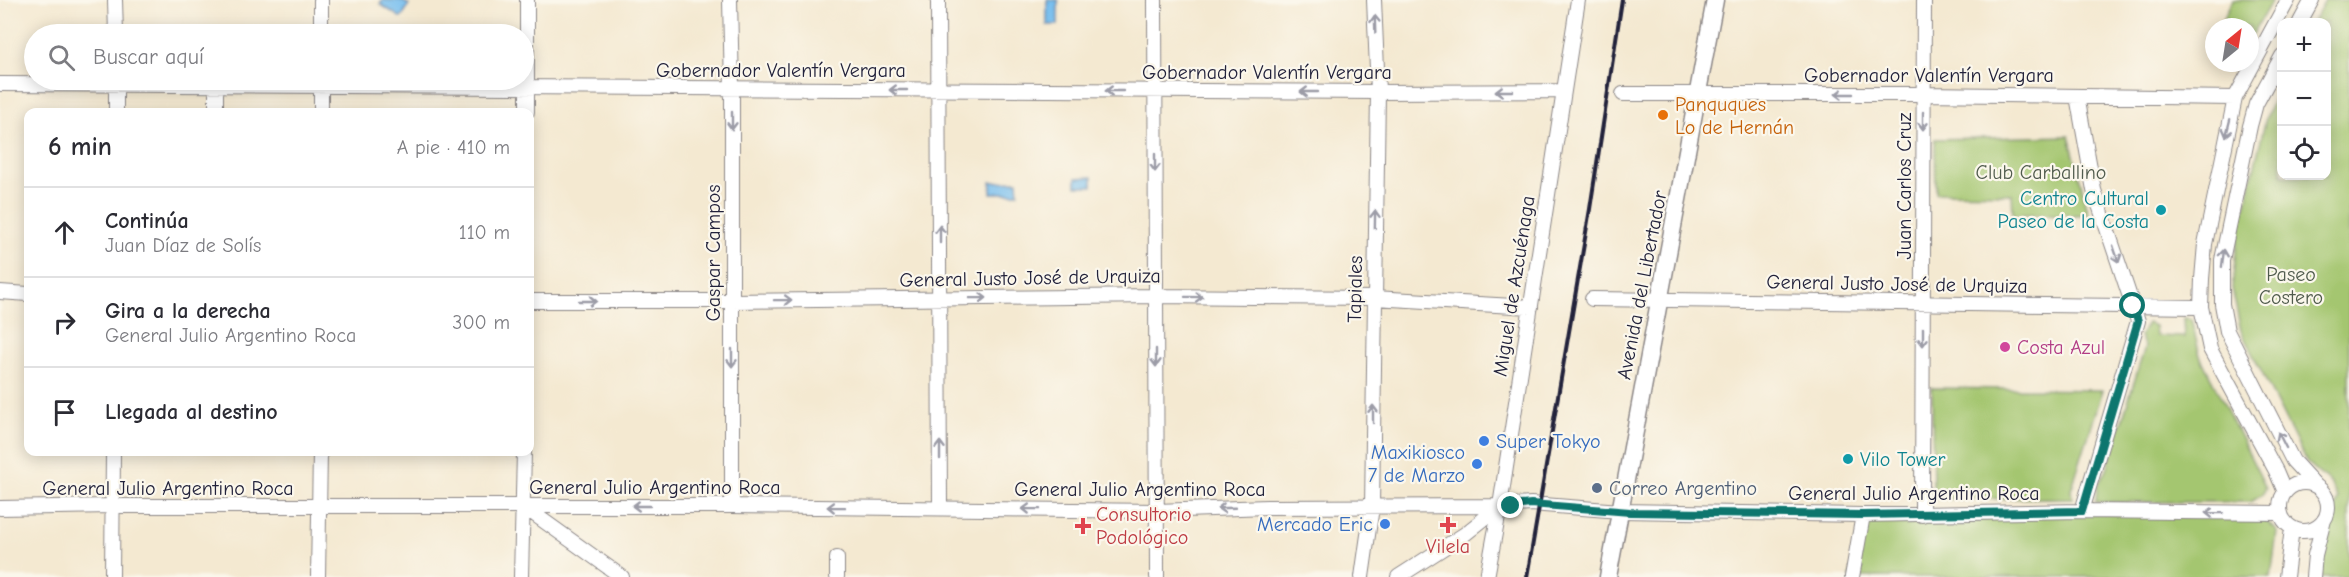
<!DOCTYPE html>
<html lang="es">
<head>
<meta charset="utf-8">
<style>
  body { margin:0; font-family:"Comic Neue",sans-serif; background:#f7f7f7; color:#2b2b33 }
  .controls { position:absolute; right:18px; top:18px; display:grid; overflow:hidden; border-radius:12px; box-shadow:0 3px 15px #0003 }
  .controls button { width:54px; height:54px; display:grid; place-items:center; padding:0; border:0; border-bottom:2px solid #e1e1e2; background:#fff; color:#2b2b33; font:30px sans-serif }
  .compass { position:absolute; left:2205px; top:18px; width:54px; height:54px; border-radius:50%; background:#fff; box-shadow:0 3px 15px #0003; rotate:30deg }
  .stop { position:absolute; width:18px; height:18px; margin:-14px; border:4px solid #0f766e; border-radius:50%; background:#fff }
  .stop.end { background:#0f766e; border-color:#fff; box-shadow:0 2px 6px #0008 }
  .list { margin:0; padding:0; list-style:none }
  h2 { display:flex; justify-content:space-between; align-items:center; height:78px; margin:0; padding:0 24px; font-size:26px }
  h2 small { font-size:20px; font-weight:400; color:#7c7c81 }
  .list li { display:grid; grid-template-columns:39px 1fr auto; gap:18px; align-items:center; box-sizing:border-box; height:90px; padding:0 24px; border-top:2px solid #e1e1e2 }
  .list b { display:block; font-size:22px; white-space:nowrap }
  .list p { margin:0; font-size:20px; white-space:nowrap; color:#7c7c81 }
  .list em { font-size:20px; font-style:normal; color:#7c7c81 }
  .icon { flex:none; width:33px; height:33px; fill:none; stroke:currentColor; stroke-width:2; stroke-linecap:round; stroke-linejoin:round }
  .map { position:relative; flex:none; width:2349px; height:577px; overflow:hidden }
  .search { position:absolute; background:#fff; box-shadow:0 3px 15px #0003; left:24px; top:24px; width:510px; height:66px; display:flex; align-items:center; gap:15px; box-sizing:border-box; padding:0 21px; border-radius:33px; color:#7c7c81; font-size:22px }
  .panel { position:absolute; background:#fff; box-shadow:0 3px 15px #0003; left:24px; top:108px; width:510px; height:348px; border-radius:12px }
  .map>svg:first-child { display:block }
  .green { fill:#a4c66f; stroke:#637455; stroke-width:1.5 }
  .water { fill:#77beee; stroke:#4c7094; stroke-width:1.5 }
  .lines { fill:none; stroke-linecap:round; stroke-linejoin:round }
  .minor-casing { stroke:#8b8686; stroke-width:16 }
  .major-casing { stroke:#8b8686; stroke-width:19 }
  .minor { stroke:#fff; stroke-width:14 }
  .major { stroke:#fff; stroke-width:16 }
  .rail { stroke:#22223b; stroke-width:4 }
  .oneway { stroke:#9c9ca7 }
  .route { stroke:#0f766e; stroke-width:8 }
  .food-dot { fill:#e8710a; stroke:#fbf7ec; stroke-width:2 }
  .culture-dot { fill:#0f9aa8; stroke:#fbf7ec; stroke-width:2 }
  .hotel-dot { fill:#d1479c; stroke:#fbf7ec; stroke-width:2 }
  .shop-dot { fill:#3f7fe0; stroke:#fbf7ec; stroke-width:2 }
  .service-dot { fill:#5c6f8a; stroke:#fbf7ec; stroke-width:2 }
  .health-dot { fill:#e0444e; stroke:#fbf7ec; stroke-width:2 }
  .labels { text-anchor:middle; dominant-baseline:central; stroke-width:4.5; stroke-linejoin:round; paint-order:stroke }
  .street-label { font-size:20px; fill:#22223b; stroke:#fbf7ec }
  .food-label { font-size:20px; fill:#c56008; stroke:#fbf7ec; text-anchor:start }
  .park-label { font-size:20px; fill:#505b4d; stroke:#fbf7ec }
  .culture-label { font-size:20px; fill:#0d838f; stroke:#fbf7ec; text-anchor:end }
  .hotel-label { font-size:20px; fill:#b23c85; stroke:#fbf7ec; text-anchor:start }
  .shop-label { font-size:20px; fill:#366cbe; stroke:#fbf7ec; text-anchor:end }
  .service-label { font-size:20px; fill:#4e5e75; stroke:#fbf7ec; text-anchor:start }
  .health-label { font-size:20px; fill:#be3a42; stroke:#fbf7ec; text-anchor:start }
</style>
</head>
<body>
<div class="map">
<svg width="2349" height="577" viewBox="0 0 2349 577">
  <rect width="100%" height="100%" fill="#fbf7ec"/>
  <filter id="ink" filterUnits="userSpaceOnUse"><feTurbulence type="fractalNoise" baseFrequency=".0167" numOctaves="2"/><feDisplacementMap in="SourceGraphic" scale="12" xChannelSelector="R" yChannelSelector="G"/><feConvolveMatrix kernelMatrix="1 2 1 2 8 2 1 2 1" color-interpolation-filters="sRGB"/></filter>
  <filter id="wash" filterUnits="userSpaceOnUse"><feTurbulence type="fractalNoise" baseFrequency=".008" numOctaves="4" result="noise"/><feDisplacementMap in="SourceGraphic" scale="24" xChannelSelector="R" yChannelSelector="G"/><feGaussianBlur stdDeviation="1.35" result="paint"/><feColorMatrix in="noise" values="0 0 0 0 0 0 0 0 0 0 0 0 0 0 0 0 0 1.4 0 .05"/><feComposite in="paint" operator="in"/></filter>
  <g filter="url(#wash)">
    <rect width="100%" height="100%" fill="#f4e9d1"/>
    <!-- green -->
    <path class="green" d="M2233,0H2272L2250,39V27H2219Z
      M2325,0H2349V577H2321L2325,543L2338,499L2330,483L2307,463L2241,331L2232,288L2237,242L2266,118L2281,82L2282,176H2326V22H2313Z
      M2069,136L2089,215L2013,214L2012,194L1936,193L1935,139Z
      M2184,318L2191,319L2200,356L2266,488L2262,495L2251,502H2096L2097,486L2106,472L2145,347L2140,336L2147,323L2155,326L2156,336L2185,337Z
      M1932,388L2103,390L2071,490L2072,498L1933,499Z
      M2258,513L2277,532L2271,577H1850L1863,515Z"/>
    <!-- water -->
    <path class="water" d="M383,0H401L409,5L401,18L380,4Z
      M1047,0H1058V25H1047Z
      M1092,177V186H1076V178Z
      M1017,181L1018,193H991V182Z"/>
  </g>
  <g filter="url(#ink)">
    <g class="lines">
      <!-- minor casing -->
      <g class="minor-casing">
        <path id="minor" d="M115,0L116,34
          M321,0V34
          M527,0V112
          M730,0L732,89V506
          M938,0L940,508
          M1155,0L1157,577
          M2300,22L2312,0
          M2282,56L2256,104L2250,126L2222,260V304L2227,331L2293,461L2316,486
          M321,80V112
          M0,84L1378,92L1563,91
          M216,86V112
          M1623,94H1923L2235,98
          M2077,96L2094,190L2138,321L2082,511
          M116,112V80
          M0,292L28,294
          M1592,299L2201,307
          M530,301H732L1156,296L1374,298L1531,307
          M2280 507a24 24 0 1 1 48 0a24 24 0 1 1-48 0Z
          M2285,492L2276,471L2210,349L2201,307L2202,279L2205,244L2235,98L2288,0
          M523,506L622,577
          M0,508L112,506H732L1157,511L1267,507L1500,506L1531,504L1620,511L1863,515L2082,511L2280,513
          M1922,515L1924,0
          M837,558V577
          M112,577L113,452
          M318,577L320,452
          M521,577L524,452
          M1362,577L1372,507L1378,92L1374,0
          M1398,577L1465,534L1500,506
          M1487,577L1500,506L1578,0
          M1852,577L1863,515
          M2286,577L2292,528
          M2313,577L2315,555L2324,520"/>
      </g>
      <!-- major casing -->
      <g class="major-casing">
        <path id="major" d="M1608,577L1715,0"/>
      </g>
      <!-- minor -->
      <use href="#minor" class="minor"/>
      <!-- major -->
      <use href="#major" class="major"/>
      <!-- rail -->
      <path class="rail" d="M1527,577L1590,209L1622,0"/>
    </g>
    <!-- one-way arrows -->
    <defs><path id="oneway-shaft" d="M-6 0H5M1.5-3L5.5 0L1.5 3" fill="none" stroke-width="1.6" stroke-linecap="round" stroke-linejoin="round" transform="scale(1.5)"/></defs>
    <g class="oneway">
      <use href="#oneway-shaft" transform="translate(1375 24) rotate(-92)"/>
      <use href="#oneway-shaft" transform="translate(898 90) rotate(-180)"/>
      <use href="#oneway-shaft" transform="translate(1114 91) rotate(-180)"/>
      <use href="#oneway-shaft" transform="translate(1504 91) rotate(180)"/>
      <use href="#oneway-shaft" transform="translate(1309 92) rotate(-180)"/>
      <use href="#oneway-shaft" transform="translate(1844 94) rotate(-180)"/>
      <use href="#oneway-shaft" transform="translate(732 121) rotate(90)"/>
      <use href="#oneway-shaft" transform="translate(1923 121) rotate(90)"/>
      <use href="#oneway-shaft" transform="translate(2228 128) rotate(104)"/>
      <use href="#oneway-shaft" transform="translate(1155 163) rotate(90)"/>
      <use href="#oneway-shaft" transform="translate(1375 219) rotate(-89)"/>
      <use href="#oneway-shaft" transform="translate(940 234) rotate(-90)"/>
      <use href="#oneway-shaft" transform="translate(2116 254) rotate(71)"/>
      <use href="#oneway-shaft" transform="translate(2223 258) rotate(-83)"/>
      <use href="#oneway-shaft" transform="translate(1194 297) rotate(1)"/>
      <use href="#oneway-shaft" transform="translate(978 298) rotate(-1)"/>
      <use href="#oneway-shaft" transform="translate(783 300) rotate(-1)"/>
      <use href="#oneway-shaft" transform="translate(588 301)"/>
      <use href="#oneway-shaft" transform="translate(1923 337) rotate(90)"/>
      <use href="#oneway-shaft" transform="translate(732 358) rotate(90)"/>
      <use href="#oneway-shaft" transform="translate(1156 358) rotate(90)"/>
      <use href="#oneway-shaft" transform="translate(1373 414) rotate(-90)"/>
      <use href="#oneway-shaft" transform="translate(2282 440) rotate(-117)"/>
      <use href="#oneway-shaft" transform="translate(940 450) rotate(-90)"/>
      <use href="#oneway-shaft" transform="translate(641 506) rotate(-180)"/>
      <use href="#oneway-shaft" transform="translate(836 507) rotate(-179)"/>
      <use href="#oneway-shaft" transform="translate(1226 508) rotate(178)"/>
      <use href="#oneway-shaft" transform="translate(1031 509) rotate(-179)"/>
      <use href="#oneway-shaft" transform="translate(2214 513) rotate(-179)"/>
    </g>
  </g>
  <g class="lines" filter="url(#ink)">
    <!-- route -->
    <path class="route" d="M1511,506L1531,504L1630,512L1863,515L2082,511L2138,321L2133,306"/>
  </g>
  <!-- markers -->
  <circle class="food-dot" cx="1663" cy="115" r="6"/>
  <g class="culture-dot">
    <circle cx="2161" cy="210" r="6"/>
    <circle cx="1848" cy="459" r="6"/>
  </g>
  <circle class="hotel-dot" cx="2005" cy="347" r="6"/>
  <g class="shop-dot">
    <circle cx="1484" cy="441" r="6"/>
    <circle cx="1477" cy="464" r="6"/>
    <circle cx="1385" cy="524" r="6"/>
  </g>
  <circle class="service-dot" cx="1597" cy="488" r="6"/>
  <g class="health-dot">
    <path d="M1445 516h6v6h6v6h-6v6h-6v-6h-6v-6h6z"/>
    <path d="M1080 517h6v6h6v6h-6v6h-6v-6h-6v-6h6z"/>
  </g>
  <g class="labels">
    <!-- street labels -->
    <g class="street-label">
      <text x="781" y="70">Gobernador Valentín Vergara</text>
      <text x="1267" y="72">Gobernador Valentín Vergara</text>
      <text x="1929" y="75">Gobernador Valentín Vergara</text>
      <text transform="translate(1904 186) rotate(-90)">Juan Carlos Cruz</text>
      <text transform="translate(713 253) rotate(-90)">Gaspar Campos</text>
      <text transform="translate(1030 278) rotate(-1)">General Justo José de Urquiza</text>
      <text transform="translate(1897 284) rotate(1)">General Justo José de Urquiza</text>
      <text transform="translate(1642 285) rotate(-79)">Avenida del Libertador</text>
      <text transform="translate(1514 286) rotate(-81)">Miguel de Azcuénaga</text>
      <text transform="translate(1355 289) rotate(-89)">Tapiales</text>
      <text x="655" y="487">General Julio Argentino Roca</text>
      <text x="168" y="488">General Julio Argentino Roca</text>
      <text x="1140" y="489">General Julio Argentino Roca</text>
      <text x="1914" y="493">General Julio Argentino Roca</text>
    </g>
    <!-- food labels -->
    <g class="food-label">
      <text x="1675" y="104">Panquques<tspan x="1675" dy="23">Lo de Hernán</tspan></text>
    </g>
    <!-- park labels -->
    <g class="park-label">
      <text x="2041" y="172">Club Carballino</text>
      <text x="2291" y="274">Paseo<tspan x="2291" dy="23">Costero</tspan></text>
    </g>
    <!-- culture labels -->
    <g class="culture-label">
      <text x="2149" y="198">Centro Cultural<tspan x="2149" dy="23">Paseo de la Costa</tspan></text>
      <text x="1860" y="459" text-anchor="start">Vilo Tower</text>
    </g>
    <!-- hotel labels -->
    <g class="hotel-label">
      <text x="2017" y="347">Costa Azul</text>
    </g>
    <!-- shop labels -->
    <g class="shop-label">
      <text x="1496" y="441" text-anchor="start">Super Tokyo</text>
      <text x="1465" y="452">Maxikiosco<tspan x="1465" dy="23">7 de Marzo</tspan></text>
      <text x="1373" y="524">Mercado Eric</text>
    </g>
    <!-- service labels -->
    <g class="service-label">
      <text x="1609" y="488">Correo Argentino</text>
    </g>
    <!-- health labels -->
    <g class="health-label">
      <text x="1096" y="514">Consultorio<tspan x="1096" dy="23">Podológico</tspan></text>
      <text x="1448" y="546" text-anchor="middle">Vilela</text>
    </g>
  </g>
</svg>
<div class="controls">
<button>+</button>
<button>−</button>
<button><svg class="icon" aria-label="locate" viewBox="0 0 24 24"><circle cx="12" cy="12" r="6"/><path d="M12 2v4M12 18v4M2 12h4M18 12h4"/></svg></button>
</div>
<svg class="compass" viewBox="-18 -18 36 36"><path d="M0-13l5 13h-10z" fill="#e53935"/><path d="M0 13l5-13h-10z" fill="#7c7c81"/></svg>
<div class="stop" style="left:2133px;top:306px"></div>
<div class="stop end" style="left:1511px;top:506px"></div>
<div class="search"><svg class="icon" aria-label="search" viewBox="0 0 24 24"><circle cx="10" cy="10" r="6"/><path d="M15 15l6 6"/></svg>Buscar aquí</div>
<section class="panel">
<h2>6 min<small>A pie · 410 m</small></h2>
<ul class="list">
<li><svg class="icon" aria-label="ahead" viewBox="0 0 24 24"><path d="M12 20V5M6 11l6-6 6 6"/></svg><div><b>Continúa</b><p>Juan Díaz de Solís</p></div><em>110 m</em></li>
<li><svg class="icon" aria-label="right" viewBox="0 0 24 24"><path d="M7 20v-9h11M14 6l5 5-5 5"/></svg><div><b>Gira a la derecha</b><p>General Julio Argentino Roca</p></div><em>300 m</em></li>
<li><svg class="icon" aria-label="arrive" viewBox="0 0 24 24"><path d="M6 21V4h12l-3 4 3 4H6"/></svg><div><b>Llegada al destino</b></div></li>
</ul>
</section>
</div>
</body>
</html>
